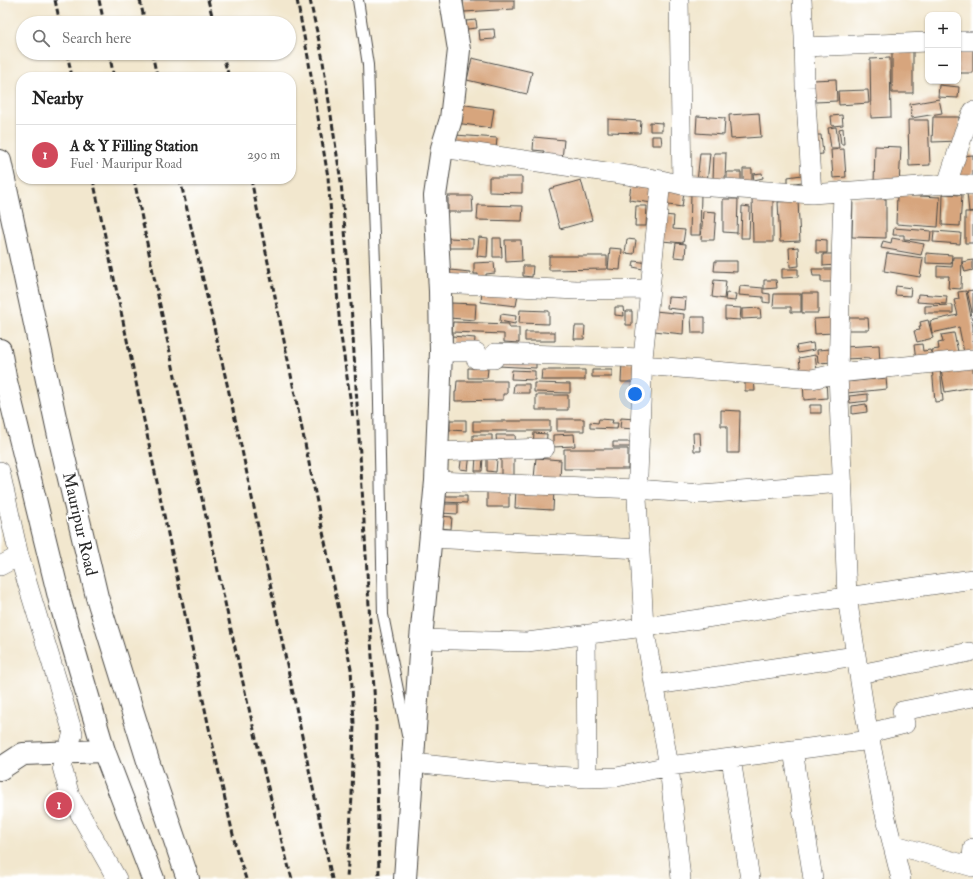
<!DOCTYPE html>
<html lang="en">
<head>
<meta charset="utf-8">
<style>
  body { margin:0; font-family:"IM FELL Double Pica",serif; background:#f2f2f2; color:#222 }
  .controls { position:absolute; right:12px; top:12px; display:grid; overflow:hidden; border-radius:8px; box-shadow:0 1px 3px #0004 }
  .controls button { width:36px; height:36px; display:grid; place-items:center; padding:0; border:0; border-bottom:1px solid #e0e0e0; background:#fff; color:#222; font:20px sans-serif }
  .you { position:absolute; left:635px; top:394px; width:14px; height:14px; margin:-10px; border:3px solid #fff; border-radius:50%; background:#1a73e8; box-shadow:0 0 0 6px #1a73e833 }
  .badge { display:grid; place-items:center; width:26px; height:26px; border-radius:50%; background:#d1495b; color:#fff; font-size:13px; font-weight:700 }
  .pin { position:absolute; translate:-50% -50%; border:2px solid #fff; box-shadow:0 1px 4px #0006 }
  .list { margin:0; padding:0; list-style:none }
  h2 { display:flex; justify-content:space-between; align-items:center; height:52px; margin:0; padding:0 16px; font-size:17px }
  h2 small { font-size:13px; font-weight:400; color:#767676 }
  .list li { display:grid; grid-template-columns:26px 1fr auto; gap:12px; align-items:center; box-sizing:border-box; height:60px; padding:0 16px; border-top:1px solid #e0e0e0 }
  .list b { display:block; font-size:15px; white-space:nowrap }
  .list p { margin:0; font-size:13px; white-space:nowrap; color:#767676 }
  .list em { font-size:13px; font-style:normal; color:#767676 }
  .icon { flex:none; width:22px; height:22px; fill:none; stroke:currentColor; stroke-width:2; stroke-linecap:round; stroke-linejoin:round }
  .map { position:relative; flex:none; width:973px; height:879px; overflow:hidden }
  .search { position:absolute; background:#fff; box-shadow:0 1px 3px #0004; left:16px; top:16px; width:280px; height:44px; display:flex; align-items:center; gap:10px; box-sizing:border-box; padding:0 14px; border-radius:22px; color:#767676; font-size:15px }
  .panel { position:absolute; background:#fff; box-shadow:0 1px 3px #0004; left:16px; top:72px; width:280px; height:112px; border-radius:16px }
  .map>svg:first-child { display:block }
  .building { fill:#d7a57d }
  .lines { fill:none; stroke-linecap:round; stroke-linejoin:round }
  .service-casing { stroke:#494743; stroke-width:12 }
  .minor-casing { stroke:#494743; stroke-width:20 }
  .tertiary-casing { stroke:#494743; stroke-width:24 }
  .trunk-casing { stroke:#494743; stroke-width:24 }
  .service { stroke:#fff; stroke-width:10 }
  .minor { stroke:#fff; stroke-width:19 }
  .tertiary { stroke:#fff; stroke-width:22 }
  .trunk { stroke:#fff; stroke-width:22 }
  .rail { stroke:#2b2b2b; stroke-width:3; stroke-dasharray:6 3; stroke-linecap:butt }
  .labels { text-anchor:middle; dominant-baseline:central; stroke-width:3.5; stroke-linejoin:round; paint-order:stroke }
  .street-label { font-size:17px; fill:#2b2b2b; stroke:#fff }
</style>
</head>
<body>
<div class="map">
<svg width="973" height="879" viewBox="0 0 973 879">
  <rect width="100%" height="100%" fill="#fff"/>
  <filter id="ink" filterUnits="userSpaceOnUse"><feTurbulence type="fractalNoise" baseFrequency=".025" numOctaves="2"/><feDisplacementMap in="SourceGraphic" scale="8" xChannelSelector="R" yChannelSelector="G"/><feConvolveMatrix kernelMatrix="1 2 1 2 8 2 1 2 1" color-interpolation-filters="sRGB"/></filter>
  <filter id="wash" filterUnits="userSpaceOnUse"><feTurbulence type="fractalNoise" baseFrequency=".012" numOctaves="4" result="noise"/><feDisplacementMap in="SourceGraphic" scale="16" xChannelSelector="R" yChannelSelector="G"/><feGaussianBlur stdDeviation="0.9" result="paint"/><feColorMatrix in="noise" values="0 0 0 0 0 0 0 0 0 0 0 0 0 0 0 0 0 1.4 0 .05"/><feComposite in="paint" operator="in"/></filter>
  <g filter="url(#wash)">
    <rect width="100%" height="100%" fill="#f2e7ce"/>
    <g id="blocks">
      <!-- building -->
      <path class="building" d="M463,0H514V9L464,12Z
        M476,20L477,28L467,29L466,21Z
        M494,29L495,39L480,40L479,30Z
        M958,48L973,49V73H958Z
        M892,50H913V93H892Z
        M472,58L532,72L527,94L467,80Z
        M890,58L891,117L871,118L870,59Z
        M836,79L837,101L815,102L813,80Z
        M939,85L959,87L958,98L938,97Z
        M868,90L869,103L839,105L838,91Z
        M939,99L942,113L912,118L910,104Z
        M459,104L494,109L491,128L456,123Z
        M759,113L761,137L731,139L729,115Z
        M842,115L843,125L832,126L831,116Z
        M697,116L725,118L724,135L696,133Z
        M933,117H959V141L932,142Z
        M608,119L641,121L640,133L608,132Z
        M908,120H928L930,165L909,166Z
        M650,122L662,123V131H650Z
        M836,127L839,148H831L828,128Z
        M843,128L844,144H841L839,129Z
        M455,135L497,138L496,150L454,147Z
        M811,135H821L823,154L812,155Z
        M652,136H661L662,145H652Z
        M534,137L564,140L562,159L543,158L544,151L533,150Z
        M875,146L901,147L899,185H874Z
        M844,149L846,177L833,178L831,150Z
        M700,153H710L707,183L697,182Z
        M714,153H726L725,180H713Z
        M973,155V182L952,180L961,156Z
        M743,169H752V185H743Z
        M727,172H741V181H727Z
        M762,173L763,178L754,180L753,174Z
        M808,174L809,181L788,184V177Z
        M489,177H522V193L489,192Z
        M632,177L656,180L653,203L629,200Z
        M581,180L592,220L560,229L549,189Z
        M664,189L684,192L682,207L662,204Z
        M973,192V211L969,212L967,193Z
        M691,193H701L700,235H690Z
        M943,194L962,195L960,226L942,225Z
        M897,195L940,197L938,227L896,224Z
        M448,196H472L473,212H448Z
        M752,197H773V242H753Z
        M853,198L886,199V238L852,237Z
        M723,199H738L737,233L723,232Z
        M798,201L800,241L780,242L778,202Z
        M478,205L523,206L522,221L477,220Z
        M636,206H647L646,226H635Z
        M742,206L750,207L749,238H741Z
        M703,211L716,212L714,240H701Z
        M965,212H973V243H965Z
        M664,215L674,216L673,229L685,230L683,243L662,241Z
        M894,228L931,231L930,241L904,239V235H893Z
        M934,231L961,233L960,244L933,242Z
        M479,237L488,238L487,257L477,256Z
        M449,238L473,239V248H449Z
        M493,238H501L502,257H493Z
        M892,238L924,244L921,255L881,248L883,241L891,243Z
        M627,239L636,240L634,254L625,253Z
        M816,239L827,240V253H816Z
        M505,240H521L522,261L506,262Z
        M676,243L686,244L685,258L674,257Z
        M798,247L799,266L790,267L789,248Z
        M610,248L622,249L620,270L608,269Z
        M887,253L923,258L920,277L884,271Z
        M926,253L952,255L951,264L926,263Z
        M823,254H836V265L823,266Z
        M549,256H607V269L549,270Z
        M953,257H962L961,289L948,288L949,276H937V266L952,267Z
        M973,260V270L965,272L962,262Z
        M634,261L649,263L648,270L633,267Z
        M715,261H737V272L714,271Z
        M494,262L495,273L486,274V284L478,283V274H474V263Z
        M523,266H533L532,277L523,276Z
        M782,269H798V277L782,278Z
        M812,269H836V282H821V276H813Z
        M450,270L470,272L469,283L449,281Z
        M714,280L726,281L724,299L712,297Z
        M764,280H776L777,288L764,289Z
        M740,286L763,288V293L770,294V303L763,302V297L739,295Z
        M896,286L911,288L910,296L895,295Z
        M973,290V312H972L967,291Z
        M482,291L518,295L516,306L481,302Z
        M966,291L973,327V351L964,353L959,327L932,333L930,321L958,315L954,300L959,299L958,292Z
        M726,293L736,294L735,301L725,300Z
        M802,293H818V313H802Z
        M774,294H801V312H791V307H773Z
        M918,294L947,296L946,304L917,302Z
        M668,297L686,298L685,310L667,308Z
        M450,303L476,304L475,320L449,318Z
        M953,305V313H925V306Z
        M615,307H623L624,316L615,315Z
        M725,307L741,308L740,320L725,319Z
        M760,308L761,318L742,319V309Z
        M520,310L549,311V324L519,323Z
        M626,311H632V325H626Z
        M655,311L684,314L683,334L654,331Z
        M501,314L516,316L515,324L500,321Z
        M691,317H705V333H692Z
        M831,318L833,333L815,334L814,319Z
        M848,318H868L869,330H848Z
        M928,320L933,338L917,342L914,331L920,330L919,326H921L920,322Z
        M453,322L509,324V328H519V343L504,342V334L452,332Z
        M575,326H585L584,339H574Z
        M525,332H555V341H525Z
        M954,333L959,356L933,357L932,350L939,349L938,343L943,342L941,335Z
        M452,336L475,338L474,350L452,348Z
        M813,343L814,350L798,353L796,346Z
        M922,344L923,351L930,350L933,357L916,361L914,345Z
        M879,345L880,363L870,364L869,358L844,359V347Z
        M831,349L833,362L818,363L817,350Z
        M498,355L536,357V368L498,366Z
        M815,355L817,371L801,373L799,358Z
        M622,362L638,363V382H621Z
        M973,363V387L945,392L941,369Z
        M932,367H940L943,401L935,402Z
        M468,368L488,369L487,378H468Z
        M512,370L535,371V380L511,379Z
        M542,370H585V380H541Z
        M592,370H612V377H592Z
        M745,377H754L755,391H745Z
        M886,378L887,389L847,393L846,382Z
        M826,380L827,398L804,400L803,381Z
        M457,381H507V394H503V400L455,401V392H456Z
        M534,383L570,384V393L534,392Z
        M514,384H529V393H513Z
        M868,394V401L850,403L849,396Z
        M536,395H568V410H536Z
        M866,404L867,412L852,414V406Z
        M810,405H821V413H810Z
        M721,410L740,411L739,453H727V426H721Z
        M621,418L635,419L634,429L620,428Z
        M557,419H584V431H557Z
        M599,419L613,420L612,423H618L617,429L590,428V422L598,423Z
        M450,420H466V431L450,430Z
        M473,421H550V431H473Z
        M534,433L547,434L546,447L533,445Z
        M693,433H700L701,451H694Z
        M574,434L575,446L553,447V435Z
        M473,435H492V447H473Z
        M496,435H515L516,446H497Z
        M613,442H631L632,447H613Z
        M564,449H628V469H564Z
        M462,454H470L468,470L460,469Z
        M476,456L483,457L482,471H475Z
        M501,457H514V475H501Z
        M487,458L497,459L496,472L487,471Z
        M536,458L561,460L560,480L534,478Z
        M516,488L554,490L553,510L515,508Z
        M487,491H509V507H487Z
        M442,496H467V503L442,502Z
        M441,504H458V514L440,513Z
        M440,516L452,517L451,529L439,528Z"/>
    </g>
  </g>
  <g filter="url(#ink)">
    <use href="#blocks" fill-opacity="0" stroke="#494743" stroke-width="1"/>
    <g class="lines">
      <!-- service casing -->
      <g class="service-casing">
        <path id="service" d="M358,0L368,65L378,350L383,615L407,735"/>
      </g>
      <!-- minor casing -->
      <g class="minor-casing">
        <path id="minor" d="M679,0L682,185
          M802,0L804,36L805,87L812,194
          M958,41H973
          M804,47L928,42
          M442,148L661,180L682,185L812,194L947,184L973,185
          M661,180L643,358L637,498L644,627L669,766L681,879
          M947,184L964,132L973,111
          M843,191L838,373L847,597L865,714L883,806L901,879
          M440,283L576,290L649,289
          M441,352H476V359H494L495,353L643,358
          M642,365L812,379L838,373L973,359
          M437,452L545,448
          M0,471L19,556L73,733L62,767L70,796L117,879
          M436,481L637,489L701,494L842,483
          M431,538L640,549
          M0,566L19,556
          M586,634L587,778
          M421,639L527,642L652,626L847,597L973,579
          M859,674L970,652
          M655,685L856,656
          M869,733L905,724L902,711L973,697
          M793,750L813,879
          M731,759L750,879
          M413,763L496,772L587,778L617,777L669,766L871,740
          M892,844L973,867
          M971,866L973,848"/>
      </g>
      <!-- tertiary casing -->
      <g class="tertiary-casing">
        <path id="tertiary" d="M0,769L23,754L104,751
          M405,879L421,639L436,481L441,352L440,291L435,196L442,148L451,119L459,50L451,0"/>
      </g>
      <!-- trunk casing -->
      <g class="trunk-casing">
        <path id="trunk" d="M0,161L59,436L97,597L148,761L188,879
          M0,350L5,377L61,605L104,751L153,879"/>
      </g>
      <!-- service -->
      <use href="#service" class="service"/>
      <!-- minor -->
      <use href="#minor" class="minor"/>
      <!-- tertiary -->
      <use href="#tertiary" class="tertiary"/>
      <!-- trunk -->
      <use href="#trunk" class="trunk"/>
      <!-- rail -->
      <path class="rail" d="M55,0L60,23
        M99,0L104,23
        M140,0L145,23
        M208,0L214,23
        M297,0L308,57L328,177L340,329L353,418
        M310,0L322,55L341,182L351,303L376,723L379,879
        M67,53L72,77
        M109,53L114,77
        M152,53L157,77
        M222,53L229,77
        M93,179L209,728L236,848L246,879
        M134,179C158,299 184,419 211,539C236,653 261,767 292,879
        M180,179L239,436L332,879
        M251,179L351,669L354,723L352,796L347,879"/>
    </g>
  </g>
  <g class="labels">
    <!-- street labels -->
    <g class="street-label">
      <text transform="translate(80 524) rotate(77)">Mauripur Road</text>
    </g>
  </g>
</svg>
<div class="controls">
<button>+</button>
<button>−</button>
</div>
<div class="you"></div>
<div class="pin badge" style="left:59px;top:805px">1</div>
<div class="search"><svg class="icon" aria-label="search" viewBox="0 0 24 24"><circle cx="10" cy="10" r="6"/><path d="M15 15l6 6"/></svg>Search here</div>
<section class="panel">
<h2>Nearby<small></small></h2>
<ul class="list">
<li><span class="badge">1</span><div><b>A &amp; Y Filling Station</b><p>Fuel · Mauripur Road</p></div><em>290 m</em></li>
</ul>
</section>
</div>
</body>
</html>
